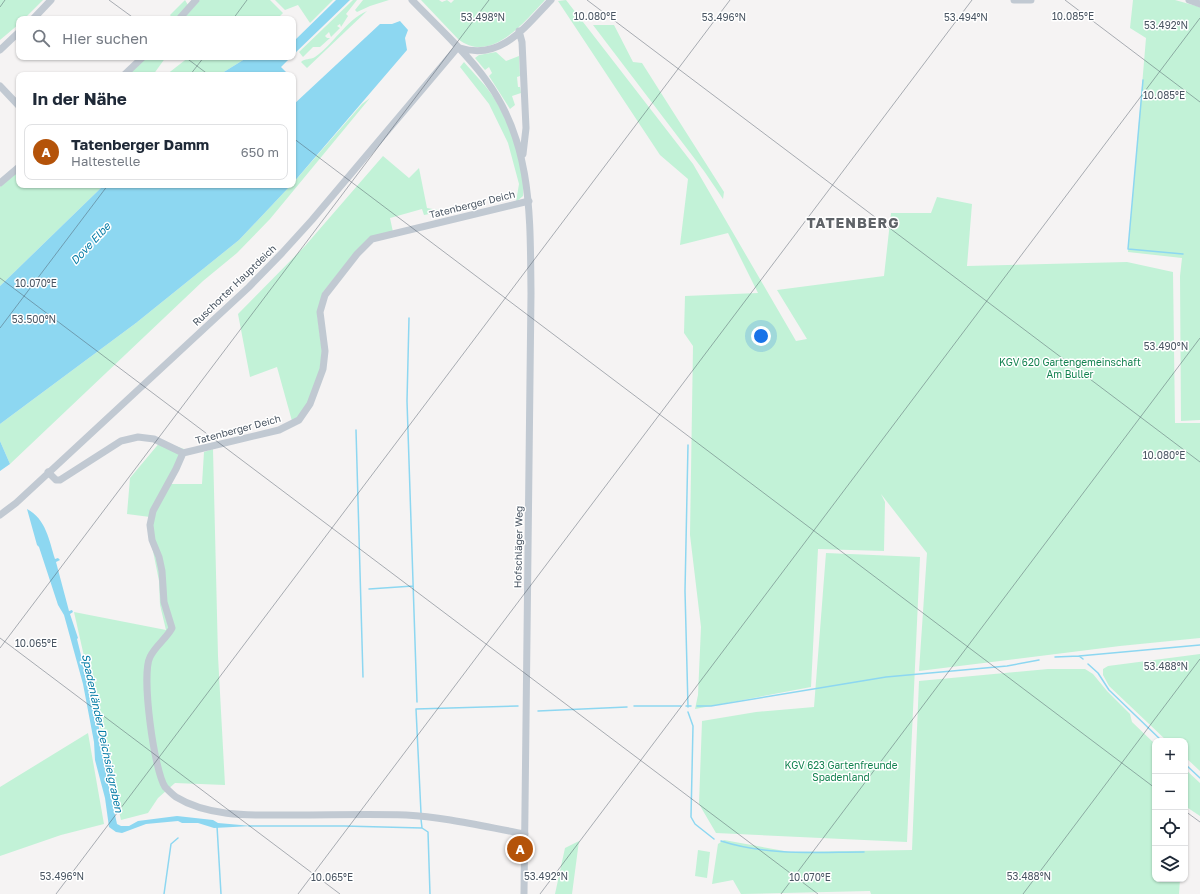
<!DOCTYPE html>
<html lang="de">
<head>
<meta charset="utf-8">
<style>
  body { margin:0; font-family:"Golos Text",sans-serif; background:#f6f6f7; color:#1f2937 }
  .controls { position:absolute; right:12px; bottom:12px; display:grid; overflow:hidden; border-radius:8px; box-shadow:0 1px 3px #0004 }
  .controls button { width:36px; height:36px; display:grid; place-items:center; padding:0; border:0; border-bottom:1px solid #e0e1e3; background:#fff; color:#1f2937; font:20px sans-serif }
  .you { position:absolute; left:761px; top:336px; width:14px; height:14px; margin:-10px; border:3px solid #fff; border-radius:50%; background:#1a73e8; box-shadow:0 0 0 6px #1a73e833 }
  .badge { display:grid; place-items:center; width:26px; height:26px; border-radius:50%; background:#b45309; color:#fff; font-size:13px; font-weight:700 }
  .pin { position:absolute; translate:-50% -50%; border:2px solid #fff; box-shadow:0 1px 4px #0006 }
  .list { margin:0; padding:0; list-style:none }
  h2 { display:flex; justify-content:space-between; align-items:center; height:52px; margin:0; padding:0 16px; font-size:17px }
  h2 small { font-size:13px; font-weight:400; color:#747a83 }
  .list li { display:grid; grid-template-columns:26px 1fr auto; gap:12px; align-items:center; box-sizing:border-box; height:56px; margin:0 8px 8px; padding:0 8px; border:1px solid #e0e1e3; border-radius:8px }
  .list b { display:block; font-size:15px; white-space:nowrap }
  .list p { margin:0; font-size:13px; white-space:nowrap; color:#747a83 }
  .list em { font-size:13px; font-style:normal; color:#747a83 }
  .icon { flex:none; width:22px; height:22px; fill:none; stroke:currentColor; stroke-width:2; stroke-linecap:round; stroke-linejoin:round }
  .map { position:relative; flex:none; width:1200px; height:894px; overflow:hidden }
  .search { position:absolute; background:#fff; box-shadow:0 1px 3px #0004; left:16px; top:16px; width:280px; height:44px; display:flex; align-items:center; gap:10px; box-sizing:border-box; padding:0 14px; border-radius:8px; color:#747a83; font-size:15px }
  .panel { position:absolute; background:#fff; box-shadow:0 1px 3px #0004; left:16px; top:72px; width:280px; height:116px; border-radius:8px }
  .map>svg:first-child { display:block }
  .green { fill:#c2f2d7 }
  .water { fill:#8dd7f1 }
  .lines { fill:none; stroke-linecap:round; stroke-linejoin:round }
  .stream { stroke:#8dd7f1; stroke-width:1.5 }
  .minor { stroke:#c1c9d2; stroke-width:7 }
  .ticks { fill:none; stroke:#495562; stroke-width:1; stroke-opacity:0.45 }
  .labels { text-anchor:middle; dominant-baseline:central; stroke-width:3; stroke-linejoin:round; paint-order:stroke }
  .street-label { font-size:10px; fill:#495562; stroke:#fff }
  .park-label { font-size:10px; fill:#148351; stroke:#fff }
  .water-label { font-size:11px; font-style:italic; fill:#077da7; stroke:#fff }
  .district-label { font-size:14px; font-weight:bold; letter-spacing:1px; fill:#5f6368; stroke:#fff }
  .ticks-label { font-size:10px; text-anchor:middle; fill:#495562; stroke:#fff; stroke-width:3; stroke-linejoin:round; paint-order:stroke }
</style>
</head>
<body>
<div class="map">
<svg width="1200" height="894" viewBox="0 0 1200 894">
  <rect width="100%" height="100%" fill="#f5f3f3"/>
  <!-- green -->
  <path class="green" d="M0,0H43L24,19H19V24L0,40Z
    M185,0L188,5L176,19H173L170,15Z
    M200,0H270L283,13L280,16L282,19H183Z
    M275,0H333L310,23L298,5L285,10Z
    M353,0H357L346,14L348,16L341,27L340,24L337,26L340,28L331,37L329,32L325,36L327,38H330L320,47H313L303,57L299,52Z
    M363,0H389L370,6L357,12L355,10Z
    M421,0H439L442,2L447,0L451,3L454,0H545C524,22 491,65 458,39Z
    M566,0L693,164L796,341L807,339L777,290L884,276L891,213H931L937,197L972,204L967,266L1127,262L1173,272L1175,423H1200V638L1120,646L919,671L927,553L881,494L885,502L884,551L818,549L811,687L695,709L698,695L701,627L690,535L693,346L684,333L685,296L758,293L728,233L680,245L688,179L660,155L558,1Z
    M1133,0H1175L1200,7V420L1181,421L1180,276L1182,258L1128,252L1146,38L1130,28Z
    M367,11L307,68L301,62C305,58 310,60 315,57C334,44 345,21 367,11Z
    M593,25H614L633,62L642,63L724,192L723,199L704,171Z
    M496,52L506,61L519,56L520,76L517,77L518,87H520L521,93L512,96L515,105L510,109L489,76L492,73L489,67L485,70L475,58L479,55Z
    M147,57H166L153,75H128Z
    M189,57H248L219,75H166Z
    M464,62C474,74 486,85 494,98C510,123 525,166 523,196L516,202L519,184L508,143L489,104L460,67Z
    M370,98L270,219L237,253L203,281L10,464L0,441V424L136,323L239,240L291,185H293V183L362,104Z
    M383,156L409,178L419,168L427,208L444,211L424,215L422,209L390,218L393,232L356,251L323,292L317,313L322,351L320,370L308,402L296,420L292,421L277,367L250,377L238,314L305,246Z
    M19,171V185H104L0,286V187Z
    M161,441L184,449L171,484H202L204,452L213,449L218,656L225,785L175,783L158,798L148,813L121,820L74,612L166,630L160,605L159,581L148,526L150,517L127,514L130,478Z
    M826,553L920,557L907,842L716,833L699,804L702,721L756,712L814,707Z
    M1200,654V771L1185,757V741H1167L1109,686L1103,675V669L1108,666Z
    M1048,669H1085L1093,674L1107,691L1130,714L1132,722L1155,744V879H1180L1179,894H871L870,891L741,894L733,880L712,884L718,844L724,840L790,852L912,850L919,681Z
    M88,733L104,824L61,835L0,856V787Z
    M1185,769L1200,783V816L1185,806Z
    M579,841L572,894H555L565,848Z
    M698,850L710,852L707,878L695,876Z"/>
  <!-- water -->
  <path class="water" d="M336,0H350L293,55V42Z
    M400,21L408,30L405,38L407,50L293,183V105L380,24H392Z
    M248,57H272L275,59L277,57H291L281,67L289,75H219Z
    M104,185H291L239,240L136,323L0,424V286Z
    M0,441L10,464L0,471Z
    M27,509C46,519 49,540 55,559L58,558L60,560L56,562L69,611L72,610L73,612L70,614L78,638L77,639L101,736L104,764L117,824L121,826H129L138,821L177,816L213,820L218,823L252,826L214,828L198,823H182L178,821L146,824L122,833L116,832L109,827L105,798L95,760L94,742L83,684L64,615L58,605L39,547L37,545Z"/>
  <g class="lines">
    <!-- stream -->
    <path class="stream" d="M1143,80L1128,249L1183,254
      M409,318L407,401L417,702
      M356,430L363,677
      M369,589L413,586
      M1079,656L1200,645
      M1055,657L1079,656L1083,659
      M1088,664L1098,673L1109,690L1162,741
      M634,706H681
      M686,706H691
      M697,706H711L886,677L1007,666L1039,660
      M688,707L685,591L688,445
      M538,711L627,707
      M688,712L693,726L691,817L695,824L714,839
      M1185,764L1200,778
      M421,813L416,709L518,706
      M421,819L422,828L428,832L430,894
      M217,826L221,894
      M249,826H344L422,828
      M721,841C768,856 816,852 864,852
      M164,894L171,844L178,838"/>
    <!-- minor -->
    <path class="minor" d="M412,0C437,26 465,51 486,80C533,143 530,218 531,293L524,894
      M1014,0H1031
      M1189,0L1200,4
      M33,19L51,0
      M179,19L196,0
      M519,31L522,42L526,128L523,154
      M460,48C501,61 525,27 551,0
      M0,50L19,32
      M124,75L143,57
      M0,86L19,106
      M0,183L19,167
      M183,453L176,469L153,511L150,525L152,540L159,557L162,571L164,602L172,628C166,639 155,646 150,657C141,675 154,770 165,787C168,790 173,795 176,797C210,818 256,815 294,815C331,815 369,814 406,815C446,817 486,827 525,834
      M48,472L56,480H60L121,441L138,437L154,439L183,453L279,430L299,420L310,404L323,369L325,351L320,312L325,295L357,254L372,239L529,201
      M0,515L16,503L249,287L282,253L312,220L458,47"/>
  </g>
  <!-- ticks -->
  <path class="ticks" d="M109,0L135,19M587,0L1200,462M1065,0L1200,102M0,7L5,0M233,19L247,0M185,57L209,75M190,75L204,57M293,138L1155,788M0,278L818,894M0,328L108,185M0,638L340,894M0,648L489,0M1185,811L1200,822M56,894L730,0M298,894L972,0M540,894L1200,18M781,894L1200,338M1023,894L1200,659"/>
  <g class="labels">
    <!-- street labels -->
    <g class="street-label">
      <text transform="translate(472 204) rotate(-14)">Tatenberger Deich</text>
      <text transform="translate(234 285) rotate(-44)">Ruschorter Hauptdeich</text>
      <text transform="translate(238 429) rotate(-15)">Tatenberger Deich</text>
      <text transform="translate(518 547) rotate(-89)">Hofschläger Weg</text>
    </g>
    <!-- park labels -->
    <g class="park-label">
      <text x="1070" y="362">KGV 620 Gartengemeinschaft<tspan x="1070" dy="12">Am Buller</tspan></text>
      <text x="841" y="765">KGV 623 Gartenfreunde<tspan x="841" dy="12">Spadenland</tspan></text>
    </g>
    <!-- water labels -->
    <g class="water-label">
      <text transform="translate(90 243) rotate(-47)">Dove Elbe</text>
      <text transform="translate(103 733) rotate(78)">Spadenländer Deichsielgraben</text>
    </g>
    <!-- district labels -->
    <g class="district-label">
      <text x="853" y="222">TATENBERG</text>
    </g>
  </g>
  <g class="ticks-label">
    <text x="595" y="20">10.080°E</text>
    <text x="1073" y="20">10.085°E</text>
    <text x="966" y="21">53.494°N</text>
    <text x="483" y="21">53.498°N</text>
    <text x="724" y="21">53.496°N</text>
    <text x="1166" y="29">53.492°N</text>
    <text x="1164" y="99">10.085°E</text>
    <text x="36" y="287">10.070°E</text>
    <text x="34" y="323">53.500°N</text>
    <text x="1166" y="350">53.490°N</text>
    <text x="1164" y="459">10.080°E</text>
    <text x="36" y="647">10.065°E</text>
    <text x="1166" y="670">53.488°N</text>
    <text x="62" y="880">53.496°N</text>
    <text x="546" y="880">53.492°N</text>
    <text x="1029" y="880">53.488°N</text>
    <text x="332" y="881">10.065°E</text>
    <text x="810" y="881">10.070°E</text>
  </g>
</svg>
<div class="controls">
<button>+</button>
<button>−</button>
<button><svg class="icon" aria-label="locate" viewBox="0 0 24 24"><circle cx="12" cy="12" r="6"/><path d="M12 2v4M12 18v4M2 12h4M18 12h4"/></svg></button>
<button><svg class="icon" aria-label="layers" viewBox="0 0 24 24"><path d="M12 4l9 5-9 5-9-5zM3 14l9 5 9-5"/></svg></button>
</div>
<div class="you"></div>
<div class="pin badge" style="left:520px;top:849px">A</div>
<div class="search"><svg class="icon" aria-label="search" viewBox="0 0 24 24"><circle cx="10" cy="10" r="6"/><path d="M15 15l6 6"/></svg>Hier suchen</div>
<section class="panel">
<h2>In der Nähe<small></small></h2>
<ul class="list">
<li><span class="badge">A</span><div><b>Tatenberger Damm</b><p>Haltestelle</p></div><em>650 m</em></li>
</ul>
</section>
</div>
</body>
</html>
